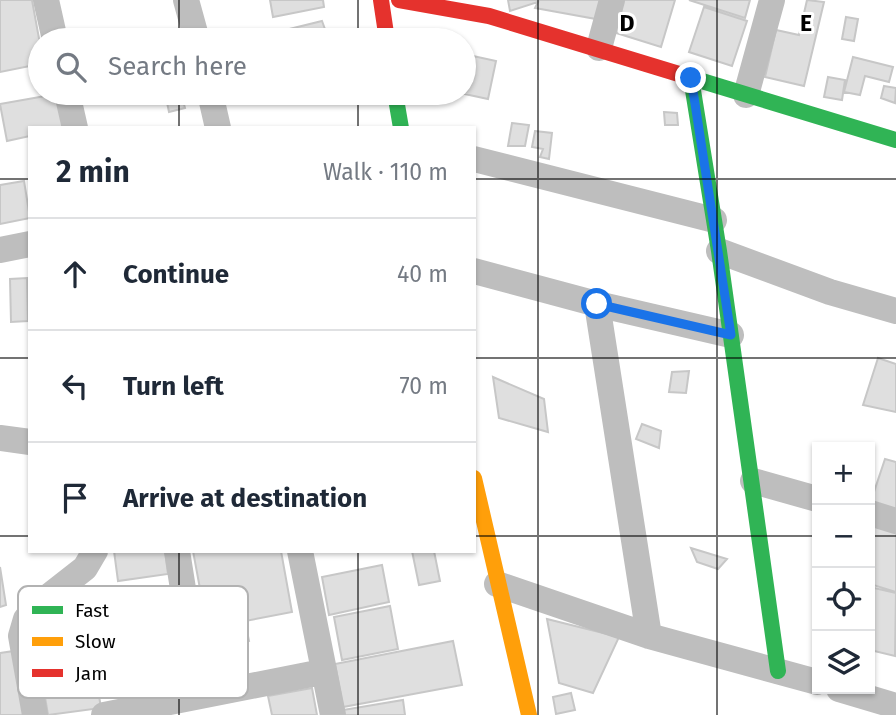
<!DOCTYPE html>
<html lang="en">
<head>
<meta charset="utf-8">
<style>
  body { margin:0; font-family:"Fira Sans",sans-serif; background:#f2f2f3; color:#1f2937 }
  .controls { position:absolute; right:21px; bottom:21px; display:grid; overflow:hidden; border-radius:0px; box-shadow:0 2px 5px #0004 }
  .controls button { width:63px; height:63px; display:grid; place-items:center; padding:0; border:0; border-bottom:2px solid #e0e1e3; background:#fff; color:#1f2937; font:35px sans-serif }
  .stop { position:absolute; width:21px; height:21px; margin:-16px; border:5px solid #1a73e8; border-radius:50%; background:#fff }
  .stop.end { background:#1a73e8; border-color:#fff; box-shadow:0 2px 7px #0008 }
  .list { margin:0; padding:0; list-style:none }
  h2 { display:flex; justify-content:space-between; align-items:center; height:91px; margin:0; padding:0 28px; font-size:30px }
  h2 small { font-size:23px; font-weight:400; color:#747a83 }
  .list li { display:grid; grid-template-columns:46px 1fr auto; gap:21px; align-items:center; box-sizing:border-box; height:112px; padding:0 28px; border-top:2px solid #e0e1e3 }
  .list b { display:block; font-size:26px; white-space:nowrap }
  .list em { font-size:23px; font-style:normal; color:#747a83 }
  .icon { flex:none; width:38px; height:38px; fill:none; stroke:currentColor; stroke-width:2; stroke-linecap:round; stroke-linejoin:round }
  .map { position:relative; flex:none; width:896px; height:715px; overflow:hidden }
  .search { position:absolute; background:#fff; box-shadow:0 2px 5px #0004; left:28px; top:28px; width:448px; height:77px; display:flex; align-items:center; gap:18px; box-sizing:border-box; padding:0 24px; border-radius:38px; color:#747a83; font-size:26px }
  .panel { position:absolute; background:#fff; box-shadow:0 2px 5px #0004; left:28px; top:126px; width:448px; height:427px; border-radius:0px }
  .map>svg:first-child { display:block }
  .building { fill:#dfdfdf; stroke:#c7c7c7; stroke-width:2 }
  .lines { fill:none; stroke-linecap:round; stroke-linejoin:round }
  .street { stroke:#bebebe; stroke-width:26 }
  .fast { stroke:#30b455; stroke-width:16 }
  .slow { stroke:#ff9f0a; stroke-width:16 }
  .jam { stroke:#e5322d; stroke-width:16 }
  .route { stroke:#1a73e8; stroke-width:9 }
  .grid { fill:none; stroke:#000; stroke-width:2; stroke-opacity:0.55 }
  .key { fill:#fff; stroke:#b2b2b2; stroke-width:2 }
  .key-label { font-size:19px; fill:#000 }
  .grid-label { font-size:23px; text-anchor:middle; font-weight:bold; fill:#000; stroke:#fff; stroke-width:6; stroke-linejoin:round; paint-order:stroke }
</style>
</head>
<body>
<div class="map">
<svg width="896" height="715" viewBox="0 0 896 715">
  <rect width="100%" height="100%" fill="#fff"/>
  <!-- building -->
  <path class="building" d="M0,0H32L40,44V64L0,72Z
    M270,0H323L324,7L273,17Z
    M508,0H537L538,2L510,11Z
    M539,0H600L596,19L535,8Z
    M619,0H675L661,47L610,31Z
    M689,0H750L745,18Z
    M807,0L824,2L804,86L765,77L776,30L799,35Z
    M704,7L747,21L732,66L689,52Z
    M846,17L858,19L854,41L842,39Z
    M322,21L329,40H267L265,35Z
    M265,35L266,40L210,39Z
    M464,54L496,61L488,99L460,93H464Z
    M853,57L893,67L889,82L865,76L860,95L844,92Z
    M828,77L845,80L842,100L824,97Z
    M884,86L896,88L895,103L881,98Z
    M165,93H181L185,108L169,112Z
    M57,94L63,128H30V136L7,141L0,104Z
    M664,112L677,113L678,125H665Z
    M512,123L529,125L525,146H508Z
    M535,131L552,133L549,159L540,157L543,149L532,147Z
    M24,181L30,218L0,224V185Z
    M27,278L28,321L11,322L10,279Z
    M878,358L896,364V412L863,405Z
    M689,371L686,393L669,392L672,372Z
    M493,377L544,399L548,432L499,418Z
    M642,424L661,431L659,448L636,439Z
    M885,459L896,462V514L870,504Z
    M870,520L896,528V592L870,584Z
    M691,548L727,559L718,569L697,562Z
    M114,551H165L168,574L118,581Z
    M193,551H281L292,612L245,621L249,641L211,648Z
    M412,551H434L440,581L419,585Z
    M382,565L389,602L329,615L322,577Z
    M0,567L6,605L0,607Z
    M870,587L896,593L895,656L870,650Z
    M390,606L398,649L342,660L334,617Z
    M547,619L619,637L593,693L559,683Z
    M87,624L101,708L48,715L34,632Z
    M453,641L462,685L343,707L335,664Z
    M14,651L24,715H0V653Z
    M312,688L317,715H272L268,696Z
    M571,693L575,710L556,714L553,697Z
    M403,700L405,715H344L343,710Z"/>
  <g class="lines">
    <!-- street -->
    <path class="street" d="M46,0L55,40
      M186,0L197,40
      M599,48L612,0
      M67,93L75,128
      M210,93L218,128
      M746,95L772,0
      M474,159L714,220
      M0,250L30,244
      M719,251L830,292L896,311
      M474,271L597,304L731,335
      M597,304L649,636
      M0,438L30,442
      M753,481L817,499
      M870,513L896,521
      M177,551L200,696
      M300,551L333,715
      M497,584L649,636L817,682
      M839,689L896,706
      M35,715L21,636L26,619L39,604L85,568L95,551
      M104,715L317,673L322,670"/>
    <!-- fast -->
    <path class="fast" d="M691,78L719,251L778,671
      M692,78L896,140
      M395,93L401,128"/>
    <!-- slow -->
    <path class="slow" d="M474,478L529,715"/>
    <!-- jam -->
    <path class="jam" d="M381,0L387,40
      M399,0L489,16L692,78"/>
  </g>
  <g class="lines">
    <!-- route -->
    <path class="route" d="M597,304L731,335L691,78"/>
  </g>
  <!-- grid -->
  <path class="grid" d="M179,0V40M358,0V40M538,0V715M717,0V715M179,93V128M358,93V128M0,179H30M474,179H896M0,358H30M474,358H896M0,536H30M474,536H817M870,536H896M179,551V715M358,551V715"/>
  <!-- legend -->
  <rect x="18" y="586" width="230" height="112" rx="10" class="key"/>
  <rect x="32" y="606" width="31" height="8" fill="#30b455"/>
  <rect x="32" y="637" width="31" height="9" fill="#ff9f0a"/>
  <rect x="32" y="669" width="31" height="8" fill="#e5322d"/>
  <g class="key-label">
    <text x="75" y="617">Fast</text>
    <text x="75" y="648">Slow</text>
    <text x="75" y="680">Jam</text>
  </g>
  <g class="grid-label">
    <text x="627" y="31">D</text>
    <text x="806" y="31">E</text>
  </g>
</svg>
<div class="controls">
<button>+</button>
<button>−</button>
<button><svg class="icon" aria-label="locate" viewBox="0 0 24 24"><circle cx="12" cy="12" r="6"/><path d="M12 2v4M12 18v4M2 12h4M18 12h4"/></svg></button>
<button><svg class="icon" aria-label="layers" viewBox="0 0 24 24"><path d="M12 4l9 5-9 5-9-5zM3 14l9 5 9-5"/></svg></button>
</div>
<div class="stop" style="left:597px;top:304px"></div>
<div class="stop end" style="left:691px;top:78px"></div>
<div class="search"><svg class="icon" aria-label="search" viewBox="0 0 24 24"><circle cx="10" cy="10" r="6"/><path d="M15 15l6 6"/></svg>Search here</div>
<section class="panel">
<h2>2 min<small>Walk · 110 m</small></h2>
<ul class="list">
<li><svg class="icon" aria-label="ahead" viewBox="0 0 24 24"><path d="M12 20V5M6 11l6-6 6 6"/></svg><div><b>Continue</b></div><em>40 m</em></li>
<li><svg class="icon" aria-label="left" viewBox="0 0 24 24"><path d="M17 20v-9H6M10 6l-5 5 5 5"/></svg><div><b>Turn left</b></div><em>70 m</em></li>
<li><svg class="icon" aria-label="arrive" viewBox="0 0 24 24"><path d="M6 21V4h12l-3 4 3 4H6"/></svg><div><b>Arrive at destination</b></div></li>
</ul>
</section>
</div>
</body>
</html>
